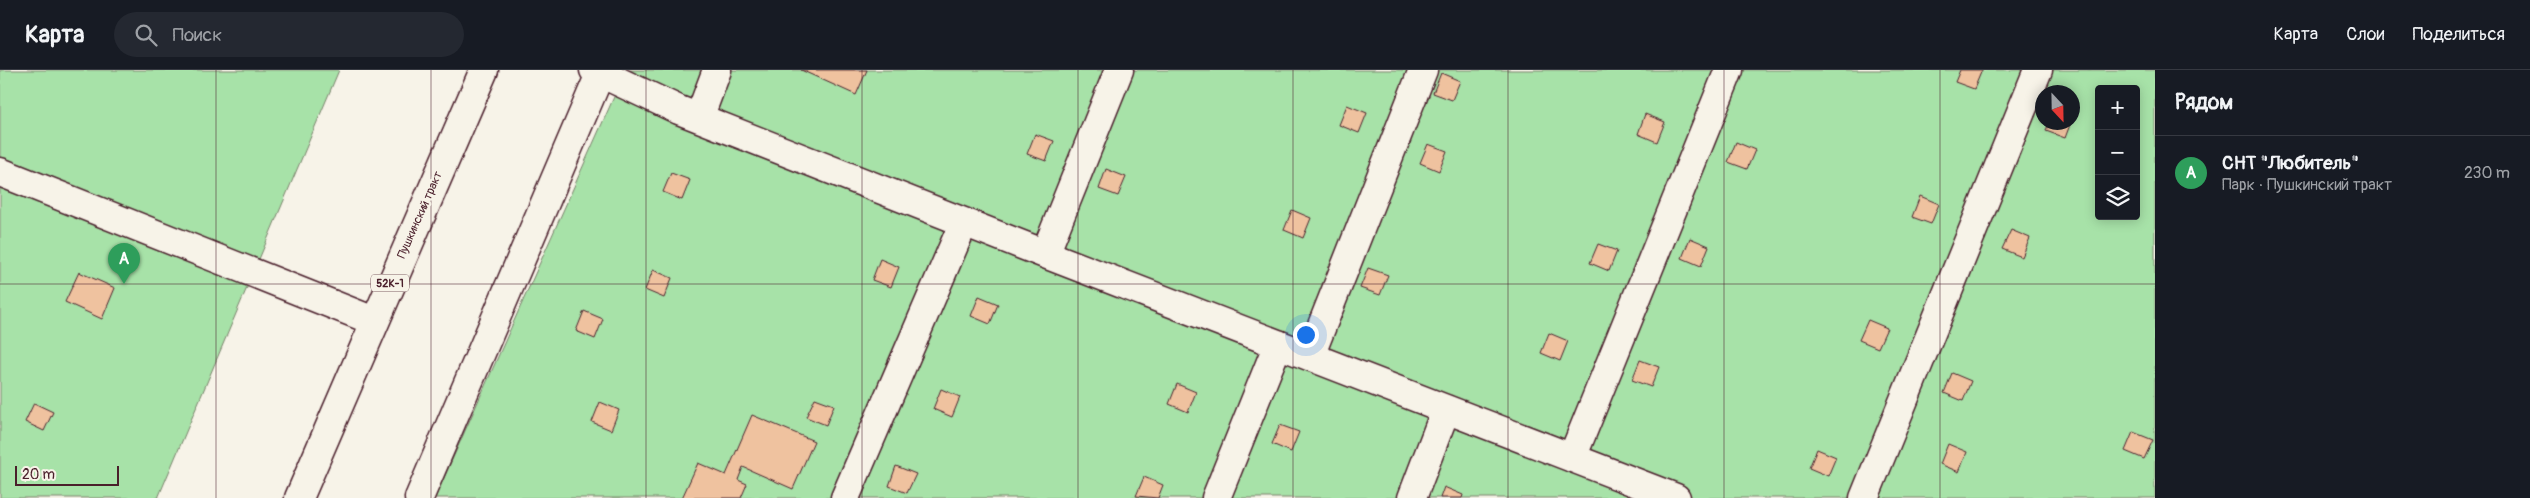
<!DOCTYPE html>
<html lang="ru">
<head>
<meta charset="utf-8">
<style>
  body { margin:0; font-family:Pangolin,sans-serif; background:#242831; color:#f1f3f6 }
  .controls { position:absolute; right:15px; top:15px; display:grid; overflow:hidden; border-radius:5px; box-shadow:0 2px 12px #0003 }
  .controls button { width:45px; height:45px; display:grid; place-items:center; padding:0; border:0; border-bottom:1px solid #363941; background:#171b24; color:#f1f3f6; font:25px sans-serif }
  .compass { position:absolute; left:2035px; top:15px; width:45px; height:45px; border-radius:50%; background:#171b24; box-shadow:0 2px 12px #0003; rotate:158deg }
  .scale { position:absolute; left:15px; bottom:12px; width:104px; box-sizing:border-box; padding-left:5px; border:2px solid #4a1f2b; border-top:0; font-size:14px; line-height:18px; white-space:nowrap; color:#4a1f2b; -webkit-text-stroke:4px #f7f3e8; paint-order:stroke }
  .you { position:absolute; left:1305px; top:264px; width:18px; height:18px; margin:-12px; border:4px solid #fff; border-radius:50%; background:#1a73e8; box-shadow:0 0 0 8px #1a73e833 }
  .badge { display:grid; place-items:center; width:32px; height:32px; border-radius:50%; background:#1f6fb2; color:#fff; font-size:16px; font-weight:700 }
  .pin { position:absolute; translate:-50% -41px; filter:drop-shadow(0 1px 2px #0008) }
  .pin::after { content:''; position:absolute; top:26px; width:18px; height:15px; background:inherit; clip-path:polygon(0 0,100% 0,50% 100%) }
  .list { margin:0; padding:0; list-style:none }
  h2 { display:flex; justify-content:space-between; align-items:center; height:65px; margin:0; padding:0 20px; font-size:21px }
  h2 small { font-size:16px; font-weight:400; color:#9ea1a6 }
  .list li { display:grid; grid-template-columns:32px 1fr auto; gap:15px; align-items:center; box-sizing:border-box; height:75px; padding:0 20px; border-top:1px solid #363941 }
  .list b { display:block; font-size:19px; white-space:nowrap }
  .list p { margin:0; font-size:16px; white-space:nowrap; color:#9ea1a6 }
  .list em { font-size:16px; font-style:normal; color:#9ea1a6 }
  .icon { flex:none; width:28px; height:28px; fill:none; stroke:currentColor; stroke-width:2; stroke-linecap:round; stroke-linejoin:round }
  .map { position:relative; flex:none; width:2155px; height:428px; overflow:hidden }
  header { display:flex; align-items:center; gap:30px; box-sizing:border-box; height:70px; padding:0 25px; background:#171b24; border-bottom:1px solid #363941 }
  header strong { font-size:24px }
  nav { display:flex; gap:28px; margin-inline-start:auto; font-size:18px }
  .search { width:350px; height:45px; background:#242831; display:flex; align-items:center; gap:12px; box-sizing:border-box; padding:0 18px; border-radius:28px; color:#9ea1a6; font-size:19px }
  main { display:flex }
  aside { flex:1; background:#171b24 }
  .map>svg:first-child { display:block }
  .green { fill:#a7e2a8; stroke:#78806a; fill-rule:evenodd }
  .building { fill:#efc29f; stroke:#4a1f2b }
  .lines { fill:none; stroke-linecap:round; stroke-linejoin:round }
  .minor-casing { stroke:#4a1f2b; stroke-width:31 }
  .major-casing { stroke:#4a1f2b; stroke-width:31 }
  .minor { stroke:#f7f3e8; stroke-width:28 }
  .major { stroke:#f7f3e8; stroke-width:28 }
  .grid { fill:none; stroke:#4a1f2b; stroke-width:1; stroke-opacity:0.55 }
  .labels { text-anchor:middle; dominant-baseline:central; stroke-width:4.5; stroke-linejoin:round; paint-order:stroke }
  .shield { fill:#f7f3e8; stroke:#7e5f64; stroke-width:1 }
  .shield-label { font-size:11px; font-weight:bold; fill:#4a1f2b }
  .street-label { font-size:12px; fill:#4a1f2b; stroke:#f7f3e8 }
</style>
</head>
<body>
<header>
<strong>Карта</strong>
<div class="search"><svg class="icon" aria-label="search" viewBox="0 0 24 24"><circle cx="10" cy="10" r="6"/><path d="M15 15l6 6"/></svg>Поиск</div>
<nav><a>Карта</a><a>Слои</a><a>Поделиться</a></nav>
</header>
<main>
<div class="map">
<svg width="2155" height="428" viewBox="0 0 2155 428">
  <rect width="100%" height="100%" fill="#f7f3e8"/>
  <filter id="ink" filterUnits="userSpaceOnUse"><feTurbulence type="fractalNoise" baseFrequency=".02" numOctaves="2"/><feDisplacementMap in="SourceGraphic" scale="10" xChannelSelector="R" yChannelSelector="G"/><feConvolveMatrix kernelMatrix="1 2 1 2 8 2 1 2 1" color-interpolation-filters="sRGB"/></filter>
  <g filter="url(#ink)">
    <!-- green -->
    <path class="green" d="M0,0H339L158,428H0Z
      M626,0H2155V428H435ZM2099,19H2136V146H2099ZM2042,22H2072V52H2042Z"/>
    <!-- building -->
    <path class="building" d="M801,0H867L856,25Z
      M1960,0H1982L1974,19L1955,12Z
      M1441,3L1460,11L1452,30L1433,23Z
      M1347,35L1367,43L1359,63L1339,55Z
      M1645,44L1665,52L1657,72L1638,64Z
      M2049,52H2071L2065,68L2046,61Z
      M1035,64L1054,71L1046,91L1027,84Z
      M1736,72L1755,80L1747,99L1728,92Z
      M1428,74L1447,81L1439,101L1420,93Z
      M1106,99L1126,107L1118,126L1099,119Z
      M671,103L690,110L682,130L663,122Z
      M1920,126L1939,134L1931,154L1912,147Z
      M1292,140L1311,148L1303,168L1284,160Z
      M2011,160L2030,168L2022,187L2002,179Z
      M1690,168L1709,176L1701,196L1682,188Z
      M1598,174L1617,181L1609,201L1590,193Z
      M880,189L899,197L891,217L872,210Z
      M1368,198L1388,205L1380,225L1360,218Z
      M653,200L672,208L664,228L645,220Z
      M79,202L115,218L102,249L65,232Z
      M979,226L998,234L990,254L971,246Z
      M584,241L603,249L595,269L576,261Z
      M1868,250L1887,258L1878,278L1859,270Z
      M1549,263L1568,271L1560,291L1541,283Z
      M1640,290L1659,297L1651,317L1632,310Z
      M1952,303L1971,311L1963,331L1944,323Z
      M1177,314L1196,322L1188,342L1169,334Z
      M941,319L960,327L952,347L933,339Z
      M815,328L834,335L826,355L806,347Z
      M600,332L619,340L611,360L592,352Z
      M34,333L53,342L44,361L25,352Z
      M752,345L814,371L793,419L743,397L738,410L747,414L741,428H682L698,393L726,405Z
      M1280,355L1299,362L1291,382L1272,374Z
      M2133,362L2153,370L2144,389L2125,381Z
      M1948,374L1967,382L1959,402L1940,394Z
      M1817,379L1836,387L1828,406L1809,398Z
      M896,396L916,404L907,423L889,416Z
      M1144,407L1163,415L1158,428L1136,426Z
      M1444,417L1463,425L1462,428H1440Z"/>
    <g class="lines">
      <!-- minor casing -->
      <g class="minor-casing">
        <path id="minor" d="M594,0L679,40L1045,184L1676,428
          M699,48L717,0
          M0,102L374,251
          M1045,184L1119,0
          M1310,286L1423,0
          M1572,388L1729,0
          M419,428L600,4
          M845,428L964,152
          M1216,428L1278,274
          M1412,428L1446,339
          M1864,428L2038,0"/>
      </g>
      <!-- major casing -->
      <g class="major-casing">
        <path id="major" d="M299,428L484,0"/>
      </g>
      <!-- minor -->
      <use href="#minor" class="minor"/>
      <!-- major -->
      <use href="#major" class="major"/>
    </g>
  </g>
  <!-- grid -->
  <path class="grid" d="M216,0V428M431,0V428M646,0V428M862,0V428M1078,0V428M1293,0V428M1508,0V428M1724,0V428M1940,0V428M0,214H2155"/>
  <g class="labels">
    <!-- shield labels -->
    <rect class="shield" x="371" y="204.5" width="38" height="17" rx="4"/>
    <g class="shield-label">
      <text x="390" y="213">52К-1</text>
    </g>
    <!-- street labels -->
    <g class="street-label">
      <text transform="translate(420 145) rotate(-66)">Пушкинский тракт</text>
    </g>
  </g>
</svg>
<div class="controls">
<button>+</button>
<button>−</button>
<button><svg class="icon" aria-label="layers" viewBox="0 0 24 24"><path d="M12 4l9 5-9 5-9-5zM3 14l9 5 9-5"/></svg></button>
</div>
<svg class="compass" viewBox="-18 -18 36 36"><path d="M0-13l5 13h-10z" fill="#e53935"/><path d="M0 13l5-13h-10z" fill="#9ea1a6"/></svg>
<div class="scale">20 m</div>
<div class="you"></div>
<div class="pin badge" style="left:124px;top:214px;background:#2e9e5b">A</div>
</div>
<aside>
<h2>Рядом<small></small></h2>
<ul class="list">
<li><span class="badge" style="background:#2e9e5b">A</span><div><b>СНТ &quot;Любитель&quot;</b><p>Парк · Пушкинский тракт</p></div><em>230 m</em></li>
</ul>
</aside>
</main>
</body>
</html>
